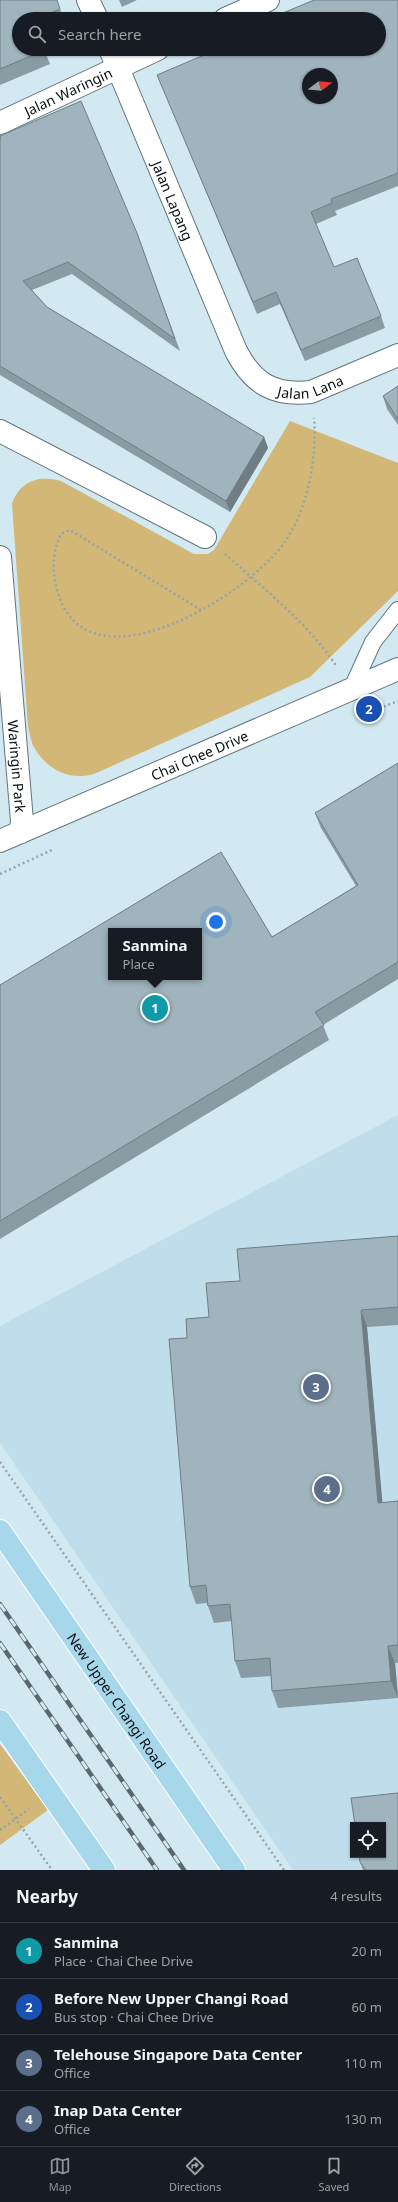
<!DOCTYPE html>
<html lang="en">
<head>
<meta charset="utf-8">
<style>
  body { margin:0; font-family:"Noto Sans",sans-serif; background:#20242c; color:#f1f3f6 }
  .controls { position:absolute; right:12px; bottom:12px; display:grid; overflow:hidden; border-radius:0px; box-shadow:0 1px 3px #0004 }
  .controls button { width:36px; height:36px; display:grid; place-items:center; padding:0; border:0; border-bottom:1px solid #363941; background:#171b24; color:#f1f3f6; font:20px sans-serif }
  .compass { position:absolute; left:302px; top:68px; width:36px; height:36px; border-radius:50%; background:#171b24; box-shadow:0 1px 3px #0004; rotate:74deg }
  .you { position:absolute; left:216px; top:922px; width:14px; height:14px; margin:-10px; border:3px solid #fff; border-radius:50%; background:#1a73e8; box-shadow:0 0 0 6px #1a73e833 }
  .badge { display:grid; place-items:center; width:26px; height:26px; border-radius:50%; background:#8c9099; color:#fff; font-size:13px; font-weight:700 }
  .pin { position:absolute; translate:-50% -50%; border:2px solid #fff; box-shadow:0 1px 4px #0006 }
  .popup { position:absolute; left:108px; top:928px; width:94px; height:52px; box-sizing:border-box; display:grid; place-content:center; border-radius:0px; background:#171b24; filter:drop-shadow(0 1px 3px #0005); font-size:13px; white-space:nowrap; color:#9ea1a6 }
  .popup b { font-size:15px; color:#f1f3f6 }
  .popup::after { content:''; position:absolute; left:50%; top:100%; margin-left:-8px; border:8px solid transparent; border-top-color:#171b24 }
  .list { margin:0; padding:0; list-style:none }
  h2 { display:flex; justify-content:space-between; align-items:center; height:52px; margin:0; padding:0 16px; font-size:17px }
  h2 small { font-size:13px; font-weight:400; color:#9ea1a6 }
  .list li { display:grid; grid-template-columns:26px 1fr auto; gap:12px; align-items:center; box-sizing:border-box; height:56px; padding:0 16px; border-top:1px solid #363941 }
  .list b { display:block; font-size:15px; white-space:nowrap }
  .list p { margin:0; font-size:13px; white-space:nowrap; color:#9ea1a6 }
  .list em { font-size:13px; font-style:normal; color:#9ea1a6 }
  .icon { flex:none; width:22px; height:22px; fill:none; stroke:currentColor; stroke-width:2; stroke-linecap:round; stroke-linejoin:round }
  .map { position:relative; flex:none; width:398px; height:1870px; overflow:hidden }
  .search { position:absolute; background:#171b24; box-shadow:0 1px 3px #0004; left:12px; right:12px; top:12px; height:44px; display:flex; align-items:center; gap:10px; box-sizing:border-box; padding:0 14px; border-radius:22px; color:#9ea1a6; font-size:15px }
  .sheet { height:276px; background:#171b24 }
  nav { display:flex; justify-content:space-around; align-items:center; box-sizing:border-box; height:56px; border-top:1px solid #363941; background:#171b24; font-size:11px; color:#9ea1a6 }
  nav a { display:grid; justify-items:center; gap:2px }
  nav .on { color:#8c9099 }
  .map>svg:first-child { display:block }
  .built { fill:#bfddea; fill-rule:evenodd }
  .green { fill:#d2b777 }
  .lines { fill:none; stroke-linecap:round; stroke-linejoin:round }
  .lane-casing { stroke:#60747c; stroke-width:18 }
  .street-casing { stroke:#60747c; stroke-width:24 }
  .secondary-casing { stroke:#60747c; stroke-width:24 }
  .primary-casing { stroke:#fff; stroke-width:24 }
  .path { stroke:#93a5ac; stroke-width:2.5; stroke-dasharray:2 3; stroke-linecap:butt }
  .lane { stroke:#fff; stroke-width:16 }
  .street { stroke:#fff; stroke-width:22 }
  .secondary { stroke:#fff; stroke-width:22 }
  .primary { stroke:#a7d7eb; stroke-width:22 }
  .rail-casing { stroke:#5a686d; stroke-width:4.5 }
  .rail { stroke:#d3e9f2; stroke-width:3; stroke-dasharray:9; stroke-linecap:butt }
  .wall { fill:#899ba3 }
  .shaded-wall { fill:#6f7e84 }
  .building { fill:#9fb4bd; stroke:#6f7e84; fill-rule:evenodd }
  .labels { text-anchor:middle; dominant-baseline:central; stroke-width:4; stroke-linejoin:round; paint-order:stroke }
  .street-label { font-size:14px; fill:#070e11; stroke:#d3e9f2 }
</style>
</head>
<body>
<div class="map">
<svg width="398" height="1870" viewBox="0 0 398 1870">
  <rect width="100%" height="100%" fill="#d3e9f2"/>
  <!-- built -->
  <path class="built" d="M398,1115V1870H293L0,1443V1326ZM353,1825H383V1855H353Z"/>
  <!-- green -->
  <path class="green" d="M290,421L398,463V591L310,677L94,774C70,781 48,770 35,749C31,743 30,734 28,727L12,504C20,481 38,475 61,481L194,554H208L214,550Z
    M0,1744L48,1810L0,1845Z"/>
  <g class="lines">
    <!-- lane casing -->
    <g class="lane-casing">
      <path id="lane" d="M352,688L373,642L398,610"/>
    </g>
    <!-- street casing -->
    <g class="street-casing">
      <g id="street">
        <path d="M88,0L97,19"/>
        <path d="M225,19L268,0"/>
        <path id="s1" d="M110,49L236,351C253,384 274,396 311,392L398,355"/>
        <path id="s2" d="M0,123L158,49"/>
        <path d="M0,431L205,537"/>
        <path id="s3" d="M0,557L22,821L21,832"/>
      </g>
    </g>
    <!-- secondary casing -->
    <g class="secondary-casing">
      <g id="secondary">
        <path id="s4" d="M0,841L398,669"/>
      </g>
    </g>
    <!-- primary casing -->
    <g class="primary-casing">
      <g id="primary">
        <path id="s5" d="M0,1531L234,1870"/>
        <path d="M0,1721L104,1870"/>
      </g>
    </g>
    <!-- path -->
    <path class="path" d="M225,554C263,588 309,624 337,667
      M201,610L70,530L61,534C52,552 52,571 57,590C86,696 248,595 284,543C308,509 317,459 314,418
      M365,714L398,701
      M0,874L54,849
      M0,1462L284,1870
      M0,1797L52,1870
      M0,1830L29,1809"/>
    <!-- lane -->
    <use href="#lane" class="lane"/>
    <!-- street -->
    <use href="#street" class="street"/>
    <!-- secondary -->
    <use href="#secondary" class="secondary"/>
    <!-- primary -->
    <use href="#primary" class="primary"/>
    <!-- rail casing -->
    <g class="rail-casing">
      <path id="rail" d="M0,1604L184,1870
        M0,1643L157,1870"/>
    </g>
    <!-- rail -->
    <use href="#rail" class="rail"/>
  </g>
  <!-- wall -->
  <path class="wall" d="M0,0L60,9L64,19H19L44,49L50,64L0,85Z
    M119,0H137L122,7Z
    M398,0V186L335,211L337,215L316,224L334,267L381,316L385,328L305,361L280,304L257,314L162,86L157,75Z
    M0,140L137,233L180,351L72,274L32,290L47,307L264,437L268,448L230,512L0,375Z
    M398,386V425L387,409L383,396Z
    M398,763V979L323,1025L329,1040L0,1239V985L272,937L356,886L321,828L315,813Z
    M398,1236V1325L367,1327L382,1503L398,1501V1663H395L398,1698L278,1708L272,1691L271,1676L241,1678L235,1661L232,1621L214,1623L208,1606L207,1603L196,1604L190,1587L187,1338L209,1317L240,1281Z
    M360,1862L398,1870H363Z"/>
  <!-- shaded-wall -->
  <path class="shaded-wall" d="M264,437L268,448L230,512L226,501Z
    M361,1310L367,1327L384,1520L378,1503Z
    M388,1646L395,1663L398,1698L391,1681Z"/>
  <!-- building -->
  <path class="building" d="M0,0H57L60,9L36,19H19V49H44L45,50L0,69Z
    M314,0H398V173L331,199L332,203L311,212L334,267L357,258L381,316L301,350L276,292L253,302L157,75L218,49H379V19H280L278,15ZM308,74H332V98H308Z
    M81,101L137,233L175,339L68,262L23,281L47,307L264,437L226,501L0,366V140L1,139L0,136Z
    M398,386V419L383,396Z
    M398,763V962L315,1012L324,1025L0,1221V985L221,852L272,937L358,885L315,813ZM111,931H199V977H111Z
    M398,1236V1307L361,1310L378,1503L398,1501V1645L388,1646L391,1681L272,1691L270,1658L235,1661L230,1604L208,1606L206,1585L190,1587L169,1339L187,1338L186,1319L209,1317L206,1283L240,1281L237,1249Z
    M398,1793V1870H366L360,1862L359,1855H383V1825H355L351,1798Z"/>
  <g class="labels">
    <!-- street labels -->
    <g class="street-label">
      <text stroke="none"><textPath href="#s2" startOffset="75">Jalan Waringin</textPath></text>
      <text stroke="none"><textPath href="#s1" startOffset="164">Jalan Lapang</textPath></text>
      <text stroke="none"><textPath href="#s1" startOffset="420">Jalan Lana</textPath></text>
      <text stroke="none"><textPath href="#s4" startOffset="217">Chai Chee Drive</textPath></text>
      <text stroke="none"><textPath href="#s3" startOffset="210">Waringin Park</textPath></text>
      <text stroke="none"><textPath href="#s5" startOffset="206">New Upper Changi Road</textPath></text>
    </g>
  </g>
</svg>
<div class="controls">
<button><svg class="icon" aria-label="locate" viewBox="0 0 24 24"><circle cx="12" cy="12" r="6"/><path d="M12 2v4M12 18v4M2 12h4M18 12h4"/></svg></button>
</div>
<svg class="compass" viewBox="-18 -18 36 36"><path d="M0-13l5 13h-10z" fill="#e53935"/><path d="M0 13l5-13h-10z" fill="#9ea1a6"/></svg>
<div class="you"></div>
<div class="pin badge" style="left:155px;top:1008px;background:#0f9aa8">1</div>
<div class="popup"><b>Sanmina</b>Place</div>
<div class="pin badge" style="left:369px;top:709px;background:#1a4fb4">2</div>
<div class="pin badge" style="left:316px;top:1387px;background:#5c6f8a">3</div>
<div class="pin badge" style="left:327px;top:1489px;background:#5c6f8a">4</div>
<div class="search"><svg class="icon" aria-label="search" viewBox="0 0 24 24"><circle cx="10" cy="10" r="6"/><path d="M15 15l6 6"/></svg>Search here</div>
</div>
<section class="sheet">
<h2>Nearby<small>4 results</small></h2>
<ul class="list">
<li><span class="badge" style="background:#0f9aa8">1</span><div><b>Sanmina</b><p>Place · Chai Chee Drive</p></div><em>20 m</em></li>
<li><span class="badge" style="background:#1a4fb4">2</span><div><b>Before New Upper Changi Road</b><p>Bus stop · Chai Chee Drive</p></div><em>60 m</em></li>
<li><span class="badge" style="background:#5c6f8a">3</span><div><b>Telehouse Singapore Data Center</b><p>Office</p></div><em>110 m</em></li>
<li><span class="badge" style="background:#5c6f8a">4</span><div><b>Inap Data Center</b><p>Office</p></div><em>130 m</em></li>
</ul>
</section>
<nav>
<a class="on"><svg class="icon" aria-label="map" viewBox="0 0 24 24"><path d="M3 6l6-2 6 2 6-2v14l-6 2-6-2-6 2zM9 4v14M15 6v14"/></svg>Map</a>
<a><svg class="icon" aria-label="directions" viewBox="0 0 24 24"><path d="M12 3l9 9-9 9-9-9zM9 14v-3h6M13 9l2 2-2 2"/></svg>Directions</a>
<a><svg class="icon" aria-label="saved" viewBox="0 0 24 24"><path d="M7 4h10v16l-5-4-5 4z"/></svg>Saved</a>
</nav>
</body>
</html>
